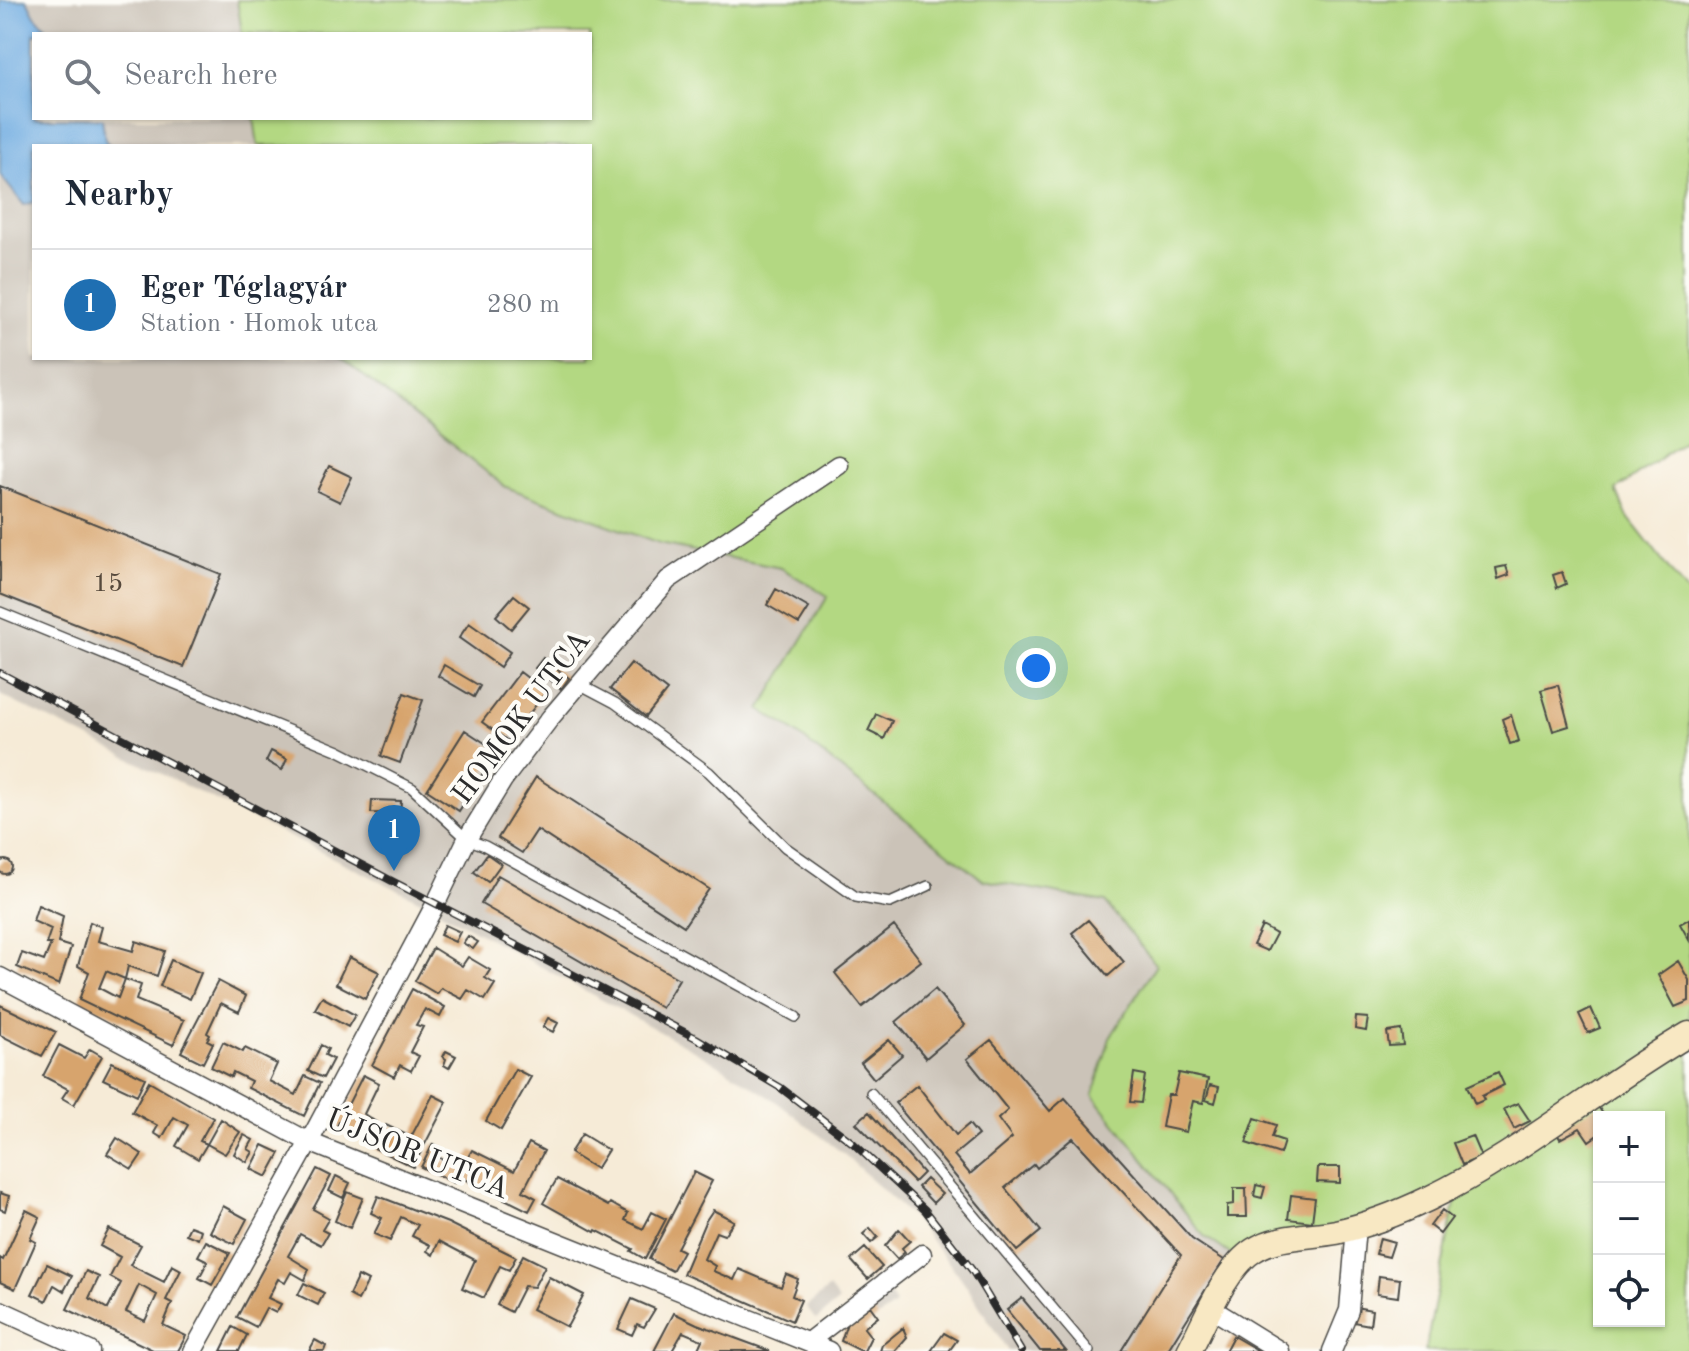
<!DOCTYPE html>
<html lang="en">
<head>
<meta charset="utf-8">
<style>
  body { margin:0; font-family:"Old Standard TT",serif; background:#f6f6f7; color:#1f2937 }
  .controls { position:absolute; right:24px; bottom:24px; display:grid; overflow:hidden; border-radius:0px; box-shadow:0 2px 6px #0004 }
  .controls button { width:72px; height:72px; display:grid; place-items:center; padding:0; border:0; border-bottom:2px solid #e0e1e3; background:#fff; color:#1f2937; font:40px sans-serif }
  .you { position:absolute; left:1036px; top:668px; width:28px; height:28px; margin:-20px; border:6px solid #fff; border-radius:50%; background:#1a73e8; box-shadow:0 0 0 12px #1a73e833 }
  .badge { display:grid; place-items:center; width:52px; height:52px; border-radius:50%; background:#1f6fb2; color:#fff; font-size:26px; font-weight:700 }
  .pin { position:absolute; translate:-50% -66px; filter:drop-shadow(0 2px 4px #0008) }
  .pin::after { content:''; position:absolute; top:42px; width:28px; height:24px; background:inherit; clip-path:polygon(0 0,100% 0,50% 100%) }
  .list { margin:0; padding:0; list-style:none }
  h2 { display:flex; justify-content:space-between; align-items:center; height:104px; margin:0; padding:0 32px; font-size:34px }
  h2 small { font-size:26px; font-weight:400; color:#747a83 }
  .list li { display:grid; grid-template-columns:52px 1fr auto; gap:24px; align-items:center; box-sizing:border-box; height:112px; padding:0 32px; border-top:2px solid #e0e1e3 }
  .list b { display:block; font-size:30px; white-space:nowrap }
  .list p { margin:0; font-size:26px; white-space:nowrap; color:#747a83 }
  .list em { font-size:26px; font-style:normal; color:#747a83 }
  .icon { flex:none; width:44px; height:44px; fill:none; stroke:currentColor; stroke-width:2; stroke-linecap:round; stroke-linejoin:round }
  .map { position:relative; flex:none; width:1689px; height:1351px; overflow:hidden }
  .search { position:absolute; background:#fff; box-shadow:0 2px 6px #0004; left:32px; top:32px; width:560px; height:88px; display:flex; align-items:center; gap:20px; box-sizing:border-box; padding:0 28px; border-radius:0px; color:#747a83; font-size:30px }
  .panel { position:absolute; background:#fff; box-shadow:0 2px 6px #0004; left:32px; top:144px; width:560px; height:216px; border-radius:0px }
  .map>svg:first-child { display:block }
  .industrial { fill:#cbc3b8 }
  .green { fill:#b3d882; stroke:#6f8256; stroke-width:2; fill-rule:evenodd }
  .water { fill:#70ace1; stroke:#4e6c86; stroke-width:2 }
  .building { fill:#d7a46d; fill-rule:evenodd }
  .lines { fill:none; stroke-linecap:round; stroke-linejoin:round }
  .lane-casing { stroke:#494845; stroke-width:12 }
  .street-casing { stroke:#494845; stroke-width:21 }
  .secondary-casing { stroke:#494845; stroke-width:27 }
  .lane { stroke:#fff; stroke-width:9 }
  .street { stroke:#fff; stroke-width:18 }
  .secondary { stroke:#f8e8c3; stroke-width:24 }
  .rail-casing { stroke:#2b2b2b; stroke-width:8 }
  .rail { stroke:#fdfcf7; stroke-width:5; stroke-dasharray:15; stroke-linecap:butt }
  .labels { text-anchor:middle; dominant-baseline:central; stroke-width:8; stroke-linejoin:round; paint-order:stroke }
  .number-label { font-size:26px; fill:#56493c }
  .street-label { font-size:30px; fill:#2b2b2b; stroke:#fdfcf7 }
</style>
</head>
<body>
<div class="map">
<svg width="1689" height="1351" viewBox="0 0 1689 1351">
  <rect width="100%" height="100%" fill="#fdfcf7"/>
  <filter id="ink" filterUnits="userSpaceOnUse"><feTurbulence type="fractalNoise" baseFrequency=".0125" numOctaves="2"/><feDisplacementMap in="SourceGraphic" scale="16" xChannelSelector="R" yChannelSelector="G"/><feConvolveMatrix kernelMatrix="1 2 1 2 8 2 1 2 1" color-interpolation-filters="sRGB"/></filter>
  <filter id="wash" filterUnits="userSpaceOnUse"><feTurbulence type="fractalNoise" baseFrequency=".006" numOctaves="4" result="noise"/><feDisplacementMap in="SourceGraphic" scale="32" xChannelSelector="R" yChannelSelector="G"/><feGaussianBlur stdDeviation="1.8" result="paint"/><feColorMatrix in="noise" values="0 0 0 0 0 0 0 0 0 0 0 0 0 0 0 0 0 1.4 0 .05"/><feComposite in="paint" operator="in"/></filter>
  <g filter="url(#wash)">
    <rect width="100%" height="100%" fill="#f6ebd7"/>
    <!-- industrial -->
    <path class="industrial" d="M0,0H237L242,34H34V118H254L258,146H34V358H341L506,487L659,544L781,568L829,597L761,711L788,727L983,880L1105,902L1156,964L1110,1038L1093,1095L1204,1236L1230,1254L1173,1351H1008L964,1282L913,1218L845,1155L774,1100L708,1058L423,902L0,695Z
      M829,1288L839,1301L816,1320L806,1307Z
      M888,1291L896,1304L878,1317L870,1306Z"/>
    <!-- green -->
    <path class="green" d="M237,0H1689V437L1616,490L1627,516L1689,595V1351H1425L1456,1198L1258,1258L1245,1270L1230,1254L1204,1236L1093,1095L1110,1038L1156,965L1105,902L983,880L788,727L760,710L828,596L781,568L659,544L506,487L341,358H590V146H258L254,118H590V34H242ZM1599,1117H1659V1321H1599Z"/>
    <!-- water -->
    <path class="water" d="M0,0H27L35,16L53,34H34V118H102L105,140L110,146H34V202L24,205L0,175Z"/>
    <g id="blocks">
      <!-- building -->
      <path class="building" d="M329,466L352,477L340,502L317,491Z
        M0,486L221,574L183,667L0,594Z
        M1506,566L1509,575L1498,579L1496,568Z
        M1562,572L1566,584L1557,588L1553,575Z
        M776,589L809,608L799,624L767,605Z
        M514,595L529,607L511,629L496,616Z
        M469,623L510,652L500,667L459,638Z
        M543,658L569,678L561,689L535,668Z
        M631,663L667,691L646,717L610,689Z
        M444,665L480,686L474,697L438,676Z
        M520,672L546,692L508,741L482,722Z
        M1558,685L1569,726L1553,731L1541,690Z
        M404,693L423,700L400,763L381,756Z
        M876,714L892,721L884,739L868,731Z
        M1511,715L1519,741L1510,744L1502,719Z
        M465,730L497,751L459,811L427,790Z
        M271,751L287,759L282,770L266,761Z
        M536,777L709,889L684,926L537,830L522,853L498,838Z
        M372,800L401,801L400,814L371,813Z
        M487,854L501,864L488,882L474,872Z
        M-2 867a7 7 0 1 1 14 0a7 7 0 1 1-14 0Z
        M498,875L679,979L662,1008L481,904Z
        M38,905L63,916L58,943L71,947L59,985L17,967L22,953L44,961L51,944H46L51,929L33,921Z
        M1689,919V940L1680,924Z
        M1088,920L1124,962L1108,976L1072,933Z
        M90,922L102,927L98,941L133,951L136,941L165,951L157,976L128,966L125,979L106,971L99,988L118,998L125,979L141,985L136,1000L184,1020L173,1045L79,1000L89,972L78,966Z
        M445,925L460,932L455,942L440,935Z
        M894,926L921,961L862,1007L835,973Z
        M1262,926L1276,934L1267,951L1253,945Z
        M468,936L478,942L473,949L463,943Z
        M433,948L462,966L468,957L490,970L485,978L495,984L485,1000L468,990L462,999L441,988L437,994L415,981Z
        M349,957L379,972L365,999L336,984Z
        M171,960L201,973L190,999L160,986Z
        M1678,961L1689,980V1001L1675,1007L1658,975Z
        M218,981L246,996L239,1012L221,1003L207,1033L210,1035L207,1040L213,1043L203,1063L181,1052Z
        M412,989L445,1007L440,1017L425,1009L416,1025L423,1027L410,1052L419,1056L411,1071L400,1065L394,1077L372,1065Z
        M935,989L965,1025L926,1058L896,1022Z
        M322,997L355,1015L348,1027L315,1009Z
        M0,1005L56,1032L42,1056L0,1035Z
        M1591,1008L1600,1028L1588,1033L1579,1014Z
        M1356,1017L1368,1018L1366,1031L1355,1029Z
        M548,1018L558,1023L553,1032L543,1027Z
        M1401,1030L1403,1045L1389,1046L1387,1032Z
        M889,1040L902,1055L874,1079L861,1063Z
        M991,1040L1050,1111L1065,1098L1192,1239L1224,1260L1167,1351H1121L1181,1255L1073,1138L1037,1168L1034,1164L1005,1188L1041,1231L1017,1251L895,1103L917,1085L956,1135L969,1124L978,1135L954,1155L970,1174L1012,1138L998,1119L1008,1110L967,1059Z
        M223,1042L243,1052L245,1048L277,1064L269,1081L296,1095L305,1076L320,1083L304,1116L248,1088L251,1081L233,1072L231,1077L211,1067Z
        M59,1045L84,1058L90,1049L102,1056L74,1105L62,1098L68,1089L43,1076Z
        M321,1045L328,1049L325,1055L333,1059L323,1078L308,1071Z
        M446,1051L456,1056L449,1068L444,1065L446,1059L443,1057Z
        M112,1062L145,1078L137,1095L103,1079Z
        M515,1069L531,1077L501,1130L486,1121Z
        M1498,1072L1504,1085L1482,1096L1484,1100L1475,1104L1467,1086Z
        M1134,1073L1145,1075L1141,1103L1130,1102Z
        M1179,1073L1208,1079L1203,1103L1193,1101L1186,1132L1162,1127L1168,1095H1174Z
        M363,1075L379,1083L364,1114L376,1122L367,1141L337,1126Z
        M149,1081L213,1118L200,1141L207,1144L198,1159L176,1146L188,1125L174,1117L162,1138L154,1133L158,1126L132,1112Z
        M1210,1085L1219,1087L1215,1103L1206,1100Z
        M433,1095L447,1102L413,1167L374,1148L386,1125L411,1137Z
        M1518,1103L1530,1121L1514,1129L1504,1109Z
        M1597,1105L1605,1117H1599V1134L1589,1141L1580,1128L1560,1139L1555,1130Z
        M869,1112L923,1173L914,1182L856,1123Z
        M1255,1118L1276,1125L1272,1137L1284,1141L1280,1154L1246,1143Z
        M221,1119L240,1132L225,1154L207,1144Z
        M582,1134L608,1150L596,1169L570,1153Z
        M244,1135L253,1140L248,1149L253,1152L247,1162L234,1154Z
        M1472,1136L1481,1157L1462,1165L1453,1143Z
        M117,1138L142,1154L132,1169L107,1154Z
        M529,1143L544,1151L523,1191L536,1198L529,1211L458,1176L454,1183L421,1167L433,1144L440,1148L436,1156L461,1169L472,1150L514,1171Z
        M263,1145L280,1153L267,1177L251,1169Z
        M1318,1167H1340V1183L1317,1182Z
        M317,1169L331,1176L313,1209L329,1218L322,1230L328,1233L321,1245L300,1234L288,1256L309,1269L305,1280L291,1272L285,1283L278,1279L268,1298L281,1304L276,1313L266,1308L256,1327L237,1317Z
        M694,1172L712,1181L677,1248L683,1251L672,1271L649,1259Z
        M336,1176L350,1183L343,1198L329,1191Z
        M557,1179L608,1206L610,1203L628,1213L625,1220L643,1229L652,1212L666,1219L645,1259L631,1251L633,1249L596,1230L595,1232L543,1203Z
        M926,1179L942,1194L933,1203L918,1187Z
        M1256,1185L1265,1187L1262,1198L1254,1196Z
        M1234,1188H1246L1247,1217H1227V1205L1234,1204Z
        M347,1192L363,1198L350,1228L335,1221Z
        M0,1193L9,1196L5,1211L0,1209Z
        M1291,1195L1315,1198L1312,1222L1288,1219Z
        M378,1196L448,1223L516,1257L509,1270L500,1266L484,1298L462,1288L475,1260L439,1241L433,1255L427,1251L430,1245L412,1236L418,1225L401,1217L390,1241L374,1234L382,1218L371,1213Z
        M223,1206L247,1219L234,1244L210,1232Z
        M26,1210L40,1217L30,1239L36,1242L15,1289L0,1282V1258L3,1260Z
        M713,1210L734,1221L724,1235L716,1232L704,1259L715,1266L713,1271L734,1280L739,1269L781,1287L786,1274L798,1279L792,1296L801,1300L792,1321L683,1274L705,1222Z
        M1442,1210L1452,1218L1440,1234L1430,1226Z
        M190,1226L201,1230L198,1239L186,1234Z
        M870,1228L878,1237L871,1243L863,1234Z
        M109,1229L141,1245L130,1265L164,1282L172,1265L181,1270L166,1300L172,1303L163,1325L186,1336L178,1351H155L67,1309L86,1271L99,1277L89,1298L108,1309L121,1283L110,1277L120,1257L100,1246ZM139,1285L157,1295L145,1321L126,1312Z
        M899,1229L910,1241L902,1248L905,1252L897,1259L885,1246Z
        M1380,1238L1394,1242L1389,1257L1376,1254Z
        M206,1241L230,1253L212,1285L199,1278L208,1261L198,1256Z
        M865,1248L882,1267L868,1279L851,1260Z
        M523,1255L545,1266L534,1287L524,1286L511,1312L497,1305Z
        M47,1264L72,1276L64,1291L54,1285L46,1301L32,1294Z
        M358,1276L368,1281L358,1300L349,1295Z
        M1379,1276L1400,1279L1398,1297L1377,1294Z
        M549,1277L584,1295L567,1327L532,1309Z
        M304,1283L324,1293L318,1305L298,1295Z
        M1022,1298L1066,1351H1040L1007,1310Z
        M632,1299L655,1309L644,1327L637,1324L632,1335L618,1329Z
        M870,1306L878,1317L864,1328L871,1337L864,1351H861L841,1341L847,1323Z
        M1355,1307L1372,1310L1370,1325L1353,1322Z
        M674,1313L697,1324L770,1351H697L702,1340L683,1332L672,1351H654Z
        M233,1327L247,1335L239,1351H221Z
        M903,1328L907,1337L895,1351H880L882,1345Z
        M944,1333L957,1340L949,1351H931Z
        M1233,1336L1259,1351H1225Z
        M315,1340L326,1346L324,1351H309Z"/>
    </g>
  </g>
  <g filter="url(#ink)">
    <use href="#blocks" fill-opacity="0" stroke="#494845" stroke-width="2"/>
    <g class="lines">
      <!-- lane casing -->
      <g class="lane-casing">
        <path id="lane" d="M0,612L339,751L412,788L467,839L485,846L796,1017
          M579,684L615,703L709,772L785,847L856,897L890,903L928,886
          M871,1093L1089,1351"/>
      </g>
      <!-- street casing -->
      <g class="street-casing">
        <path id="street" d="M0,977L309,1142L829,1351
          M1212,1309L1280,1351
          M0,1310L90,1351
          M808,1342L922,1254
          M193,1351L309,1142L436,903L467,839L503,780L551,717L668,580L839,465
          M1332,1351L1349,1310L1356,1227"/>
      </g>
      <!-- secondary casing -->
      <g class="secondary-casing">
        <path id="secondary" d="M1189,1351C1205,1321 1225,1268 1254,1250C1278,1235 1309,1237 1336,1232C1368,1225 1399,1213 1428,1199C1521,1154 1600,1086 1689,1034"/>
      </g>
      <!-- lane -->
      <use href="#lane" class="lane"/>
      <!-- street -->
      <use href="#street" class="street"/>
      <!-- secondary -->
      <use href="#secondary" class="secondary"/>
      <!-- rail casing -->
      <g class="rail-casing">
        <path id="rail" d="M0,673L390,880L696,1038L781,1088L853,1143L925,1210L972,1270L1021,1351"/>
      </g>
      <!-- rail -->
      <use href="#rail" class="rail"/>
    </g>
  </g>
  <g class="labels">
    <!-- number labels -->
    <g class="number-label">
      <text x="108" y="584">15</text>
    </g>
    <!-- street labels -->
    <g class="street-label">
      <text transform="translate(522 718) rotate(-53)">HOMOK UTCA</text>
      <text transform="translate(417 1155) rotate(22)">ÚJSOR UTCA</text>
    </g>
  </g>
</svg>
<div class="controls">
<button>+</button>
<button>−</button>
<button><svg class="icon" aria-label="locate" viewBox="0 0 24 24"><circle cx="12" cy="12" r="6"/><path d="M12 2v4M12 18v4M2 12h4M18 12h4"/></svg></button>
</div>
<div class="you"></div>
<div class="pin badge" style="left:394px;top:871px">1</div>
<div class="search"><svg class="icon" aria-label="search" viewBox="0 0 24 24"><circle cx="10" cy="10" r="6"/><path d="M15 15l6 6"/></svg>Search here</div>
<section class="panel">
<h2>Nearby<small></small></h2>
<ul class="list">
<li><span class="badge">1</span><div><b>Eger Téglagyár</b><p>Station · Homok utca</p></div><em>280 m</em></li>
</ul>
</section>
</div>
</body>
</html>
